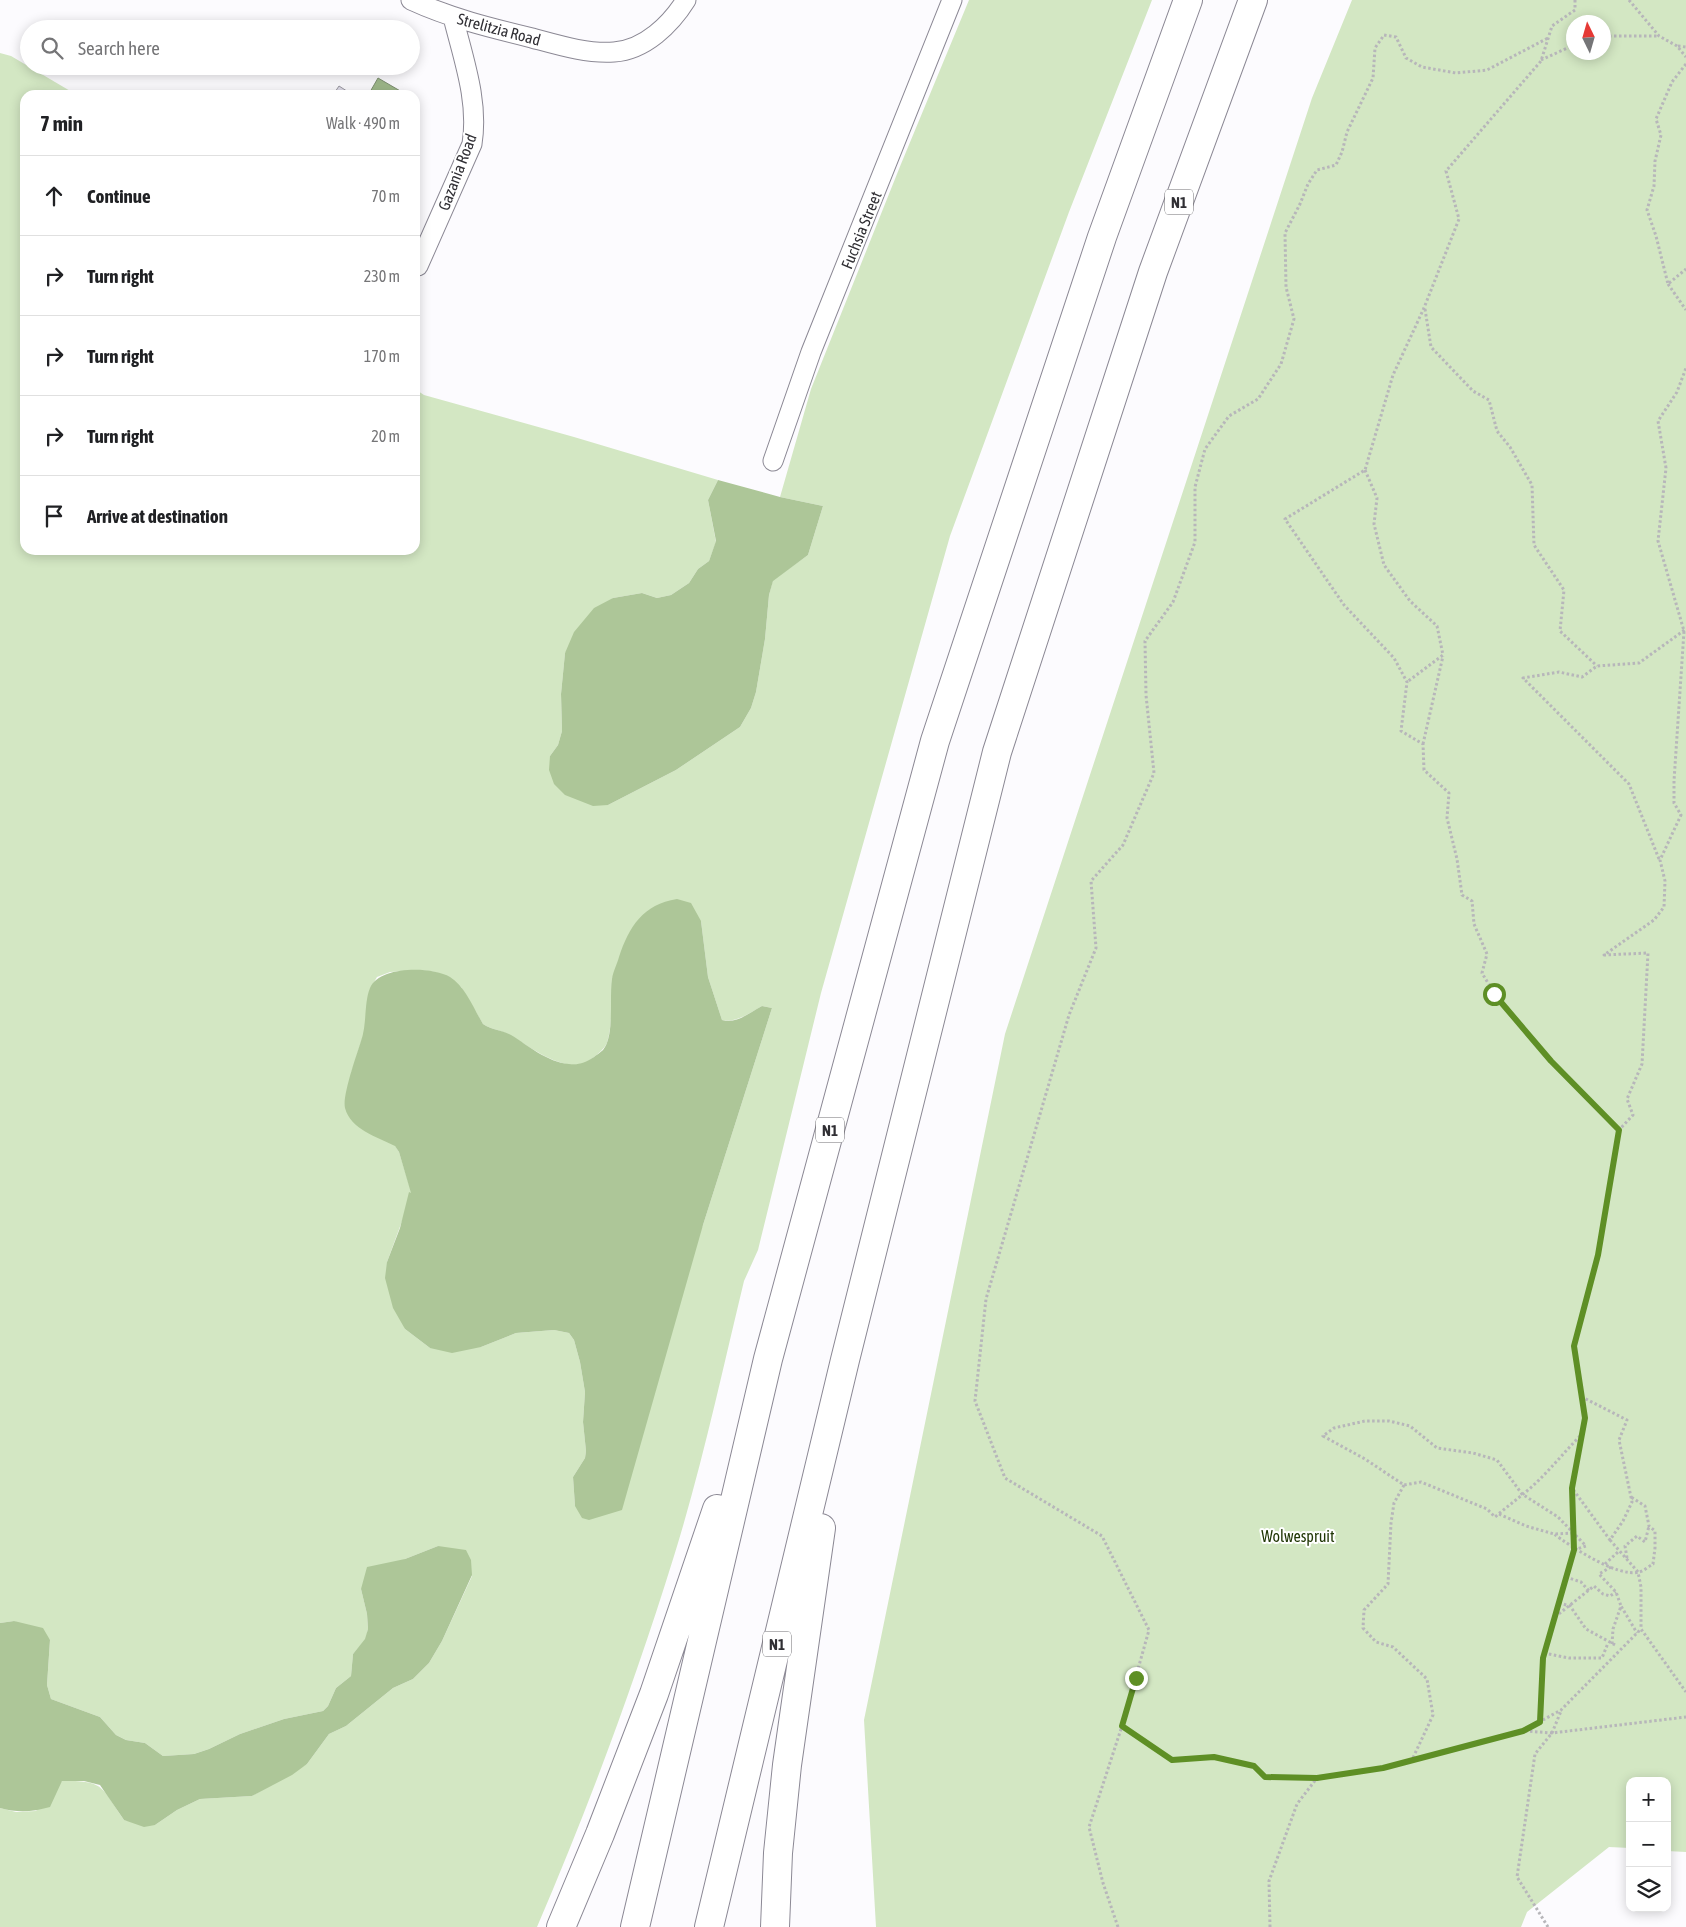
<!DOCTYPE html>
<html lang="en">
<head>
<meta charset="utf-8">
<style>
  body { margin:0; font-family:"Asap Condensed",sans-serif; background:#f6f6f6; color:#202124 }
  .controls { position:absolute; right:15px; bottom:15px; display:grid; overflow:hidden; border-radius:10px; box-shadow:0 2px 12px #0003 }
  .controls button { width:45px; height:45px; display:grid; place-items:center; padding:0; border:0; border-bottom:1px solid #e0e0e0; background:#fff; color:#202124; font:25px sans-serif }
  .compass { position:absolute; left:1566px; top:15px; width:45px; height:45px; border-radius:50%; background:#fff; box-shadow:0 2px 12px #0003; rotate:355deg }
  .stop { position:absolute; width:15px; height:15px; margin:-11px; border:4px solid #5e8f25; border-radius:50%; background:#fff }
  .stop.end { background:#5e8f25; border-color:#fff; box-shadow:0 1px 5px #0008 }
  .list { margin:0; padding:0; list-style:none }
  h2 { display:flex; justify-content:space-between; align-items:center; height:65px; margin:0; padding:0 20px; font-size:21px }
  h2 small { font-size:16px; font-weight:400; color:#757577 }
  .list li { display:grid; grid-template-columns:32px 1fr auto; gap:15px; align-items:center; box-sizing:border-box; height:80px; padding:0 20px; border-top:1px solid #e0e0e0 }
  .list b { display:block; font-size:19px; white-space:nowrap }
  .list em { font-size:16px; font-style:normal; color:#757577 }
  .icon { flex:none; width:28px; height:28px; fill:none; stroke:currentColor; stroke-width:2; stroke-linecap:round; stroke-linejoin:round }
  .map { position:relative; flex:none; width:1686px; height:1927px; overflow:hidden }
  .search { position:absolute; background:#fff; box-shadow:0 2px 12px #0003; left:20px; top:20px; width:400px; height:55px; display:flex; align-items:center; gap:12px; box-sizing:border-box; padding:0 18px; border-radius:28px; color:#757577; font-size:19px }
  .panel { position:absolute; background:#fff; box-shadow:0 2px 12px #0003; left:20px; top:90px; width:400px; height:465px; border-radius:15px }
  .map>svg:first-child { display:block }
  .green { fill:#d3e7c3; fill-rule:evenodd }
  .forest { fill:#adc698 }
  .water { fill:#9eb88a; stroke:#7d8f70 }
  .building { fill:#dddae7; stroke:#9b99a2 }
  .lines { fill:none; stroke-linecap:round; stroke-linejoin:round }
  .street-casing { stroke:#8b8894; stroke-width:21 }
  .highway-casing { stroke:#8b8894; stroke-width:30 }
  .path { stroke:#b7b6ba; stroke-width:3; stroke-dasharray:2.5 2.5; stroke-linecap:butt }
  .street { stroke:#fff; stroke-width:19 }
  .highway { stroke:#fff; stroke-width:28 }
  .route { stroke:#5e8f25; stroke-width:6 }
  .labels { text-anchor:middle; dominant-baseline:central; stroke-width:4; stroke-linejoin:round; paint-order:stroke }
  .shield { fill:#fff; stroke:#6e6d71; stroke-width:1 }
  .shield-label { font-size:15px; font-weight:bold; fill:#302f34 }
  .street-label { font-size:16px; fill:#302f34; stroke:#fff }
  .park-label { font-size:16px; fill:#203705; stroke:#fff }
</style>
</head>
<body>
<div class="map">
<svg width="1686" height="1927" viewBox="0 0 1686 1927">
  <rect width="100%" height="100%" fill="#fcfbfe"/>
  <!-- green -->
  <path class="green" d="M969,0H1152L1069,212L950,536L821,993L758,1250L744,1281C722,1372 702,1466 674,1556C635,1682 589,1806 537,1927H0V1808L16,1812L36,1811L62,1781C105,1780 101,1787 124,1820L155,1825L177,1810L200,1799L252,1796L307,1764L329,1734L346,1726L393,1688L413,1679L429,1663L442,1641L472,1576L438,1546L405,1559L361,1589L367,1614L368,1629L366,1639L353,1654L351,1676L336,1688L328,1706L323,1711L284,1719L240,1734L209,1749L194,1754L163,1756L145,1743L126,1740L116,1735L100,1717L51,1699L47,1685L50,1640L14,1621L0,1623V53L11,56L77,95H25V550H415V389L424,395L574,437L718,480L708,500L716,542L709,561L698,569L689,583L671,595L657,598L642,593L613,598L565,653L561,694L562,731L558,745L550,756L608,805L676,770L740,727L751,708L756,692L765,639L769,595L773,580L808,555L823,506L780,497L811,389L901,164ZM701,921L708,977L722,1020C737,1023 749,1013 762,1006L772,1008L703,1225L575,1506L573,1477L585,1458L586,1451L583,1422L585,1392L580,1362L574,1340L569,1333L554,1330L516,1333L481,1347L430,1348L405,1329L387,1262L412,1194L399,1152L351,1074L364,1033L370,989L377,977L390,972L420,970L435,972L461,987L483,1024C492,1030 502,1030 511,1036C529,1046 562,1072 585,1063C588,1062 591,1059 594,1057C599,1053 604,1049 607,1043C613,1023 611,999 612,978Z
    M1352,0H1686V1852L1667,1851V1781H1630V1848L1609,1847L1527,1912L1521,1927H876L864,1720L1005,1034L1312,98ZM1604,22V52H1574V22Z"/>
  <!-- forest -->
  <path class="forest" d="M718,480L780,497L823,506L808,555L773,581L769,595L765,639L756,692L751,708L740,727L676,770L608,805L593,806L565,795L554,784L549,770L550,756L558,745L562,731L561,694L565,653L574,632L594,608L613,598L642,593L657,598L671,595L689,583L698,569L709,561L716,541L708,500Z
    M677,899L691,903L701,921L708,977L722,1020C737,1024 749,1013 762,1006L772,1008L703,1225L622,1510L589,1520L582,1518L575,1506L573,1477L585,1458L586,1451L583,1422L585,1392L580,1362L574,1340L569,1333L554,1330L516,1333L481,1347L452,1353L430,1348L405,1329L393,1308L385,1278L387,1262L400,1228L409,1192L411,1193L399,1152L395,1146C376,1136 351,1130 345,1108C342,1096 357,1054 361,1041C367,1025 364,1002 370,988C379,966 431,966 450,977C465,986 474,1009 483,1024C492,1030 502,1030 511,1035C529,1046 547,1062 569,1064C579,1065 585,1063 594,1057C596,1055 600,1053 603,1050C615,1036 609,997 612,979C613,972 617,964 619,957C629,927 643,904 677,899Z
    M438,1546L466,1550L471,1560L472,1575L442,1641L429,1663L413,1679L393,1688L346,1726L329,1734L307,1764L292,1775L252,1796L200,1799L177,1810L155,1825L144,1827L124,1820L100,1785L84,1781H62L50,1807C32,1812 18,1813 0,1808V1623L14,1621L43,1628L50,1640L47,1685L51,1699L100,1717L116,1735L126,1740L145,1743L163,1756L194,1754L209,1749L240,1734L284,1719L323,1711L328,1706L336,1688L351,1676L353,1654L365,1639L368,1629L367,1614L361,1589L367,1567L405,1559Z"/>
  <!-- water -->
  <path class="water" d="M378,78L402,92L400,95H374L370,92Z"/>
  <!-- building -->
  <path class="building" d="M339,86L353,95H333Z"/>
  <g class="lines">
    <!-- street casing -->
    <g class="street-casing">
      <path id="street" d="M411,0C450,18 491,28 532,38C558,45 587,54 614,52C645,50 671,24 686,0
        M418,266L472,144C479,101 463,58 453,17
        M773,461L811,352L952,0"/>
    </g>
    <!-- highway casing -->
    <g class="highway-casing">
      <path id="highway" d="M561,1927L600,1834L654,1694L717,1509
        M635,1927L768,1359L935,741L1102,237L1188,0
        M709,1927L845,1360L997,752L1153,272L1253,0
        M775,1927L778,1853L787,1765L821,1528"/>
    </g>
    <!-- path -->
    <path class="path" d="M1575,0V10L1552,26L1541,61L1446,171L1459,219L1424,308L1393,375L1365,470L1285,519L1344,605L1394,658L1407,682L1401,731L1423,744L1424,770L1449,793L1447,818L1457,859L1462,895L1472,901L1474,924L1487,954L1482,973C1515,1030 1572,1083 1619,1130L1633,1115L1627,1099L1642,1064L1648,953L1604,955L1654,920L1664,907L1665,881L1660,860L1681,815L1674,803V781L1684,631L1658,541L1666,468L1658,421L1677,392L1686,368
      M1629,0L1659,36L1677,46L1686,57
      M1604,36H1659
      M1678,46L1686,47
      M1541,60L1574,45
      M1686,64L1672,82L1656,119L1661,135L1655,161L1654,186L1647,210L1656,236L1668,284L1686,269
      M1668,284L1686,310
      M1425,309L1431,347L1473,391L1489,400L1497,431L1510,447L1532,485L1534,545L1564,590L1560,631L1597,666
      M1365,470L1377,498L1374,524L1384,565L1410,601L1437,626L1443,655L1407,682
      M1423,744L1443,656
      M1659,859L1629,784L1523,678L1559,672L1582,677L1597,666L1639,663L1686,629
      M1582,1397L1574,1347L1599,1255L1619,1130
      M1404,1485L1394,1503L1391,1523L1388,1584L1364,1610L1363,1628L1376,1642L1393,1647L1427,1679L1433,1715L1412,1760
      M1499,1514L1526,1526L1554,1534
      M1573,1533L1554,1534C1570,1546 1618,1578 1639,1572C1644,1571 1649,1566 1653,1564L1655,1548V1531L1649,1526L1645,1506L1631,1497
      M1610,1540L1638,1572L1641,1587V1629
      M1574,1550L1586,1546L1558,1517L1522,1494L1497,1460L1473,1453L1437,1448L1410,1426L1389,1421H1365L1334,1428L1323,1436L1365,1459L1404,1485L1421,1482L1487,1509L1495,1517C1510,1504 1526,1493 1540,1479C1555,1464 1568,1448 1583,1433
      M1627,1558L1625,1546L1637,1536L1645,1542L1649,1526
      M1605,1564L1619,1551
      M1611,1567L1599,1574L1616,1592L1621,1606
      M1566,1577L1581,1582L1589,1591
      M1559,1603L1570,1606L1586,1629L1617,1646
      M1555,1617L1594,1586L1603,1594L1610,1596L1616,1592
      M1612,1644L1613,1629L1621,1606L1637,1633
      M1544,1653L1569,1658H1602L1608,1643
      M1540,1722L1543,1658L1574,1550L1572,1488L1585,1418L1582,1397L1627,1420L1619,1440L1632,1502L1623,1521L1610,1540L1572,1488
      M1122,1726L1149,1630L1102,1536L1005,1478L975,1401L986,1299L1069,1015L1096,948L1091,881L1123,845L1154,773L1146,695L1145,641L1173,602L1195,542V487L1205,449L1229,416L1258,399L1281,364L1294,319L1286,287L1285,233L1300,204L1308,184L1317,170L1336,165L1342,152L1347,132L1373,78L1375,48L1384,35L1396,37L1406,58L1422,67L1456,73L1487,70L1548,38
      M1525,1731L1552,1733L1686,1717
      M1118,1927L1103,1883L1089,1827L1122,1726L1172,1760L1214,1757L1254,1766L1265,1777L1317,1778
      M1270,1927L1269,1881L1297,1804L1317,1778L1383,1768L1523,1731L1561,1710L1641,1629L1686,1692
      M1548,1927L1517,1877L1535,1754L1552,1733L1561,1711"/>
    <!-- street -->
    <use href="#street" class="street"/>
    <!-- highway -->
    <use href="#highway" class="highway"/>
  </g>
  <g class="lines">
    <!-- route -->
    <path class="route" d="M1136,1678L1122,1726L1172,1760L1214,1757L1254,1766L1265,1777L1317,1778L1383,1768L1523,1731L1540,1722L1543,1658L1574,1550L1572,1488L1585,1418L1574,1346L1598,1255L1619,1130L1551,1061L1494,994"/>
  </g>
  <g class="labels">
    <!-- shield labels -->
    <g class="shield">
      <rect x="1165" y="189.5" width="28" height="25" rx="4"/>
      <rect x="816" y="1117.5" width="28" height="25" rx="4"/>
      <rect x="763" y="1631.5" width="28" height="25" rx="4"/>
    </g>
    <g class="shield-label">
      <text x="1179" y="202">N1</text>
      <text x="830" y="1130">N1</text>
      <text x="777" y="1644">N1</text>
    </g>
    <!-- street labels -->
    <g class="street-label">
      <text transform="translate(499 29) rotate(15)">Strelitzia Road</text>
      <text transform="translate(457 172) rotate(-69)">Gazania Road</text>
      <text transform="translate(861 230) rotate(-68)">Fuchsia Street</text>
    </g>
    <!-- park labels -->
    <g class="park-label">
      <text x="1298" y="1536">Wolwespruit</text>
    </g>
  </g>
</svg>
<div class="controls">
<button>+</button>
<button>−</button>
<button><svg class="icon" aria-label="layers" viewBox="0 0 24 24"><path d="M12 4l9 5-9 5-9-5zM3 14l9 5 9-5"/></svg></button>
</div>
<svg class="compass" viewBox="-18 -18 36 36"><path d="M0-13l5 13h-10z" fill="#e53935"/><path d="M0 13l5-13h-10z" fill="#757577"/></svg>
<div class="stop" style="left:1494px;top:994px"></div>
<div class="stop end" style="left:1136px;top:1678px"></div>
<div class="search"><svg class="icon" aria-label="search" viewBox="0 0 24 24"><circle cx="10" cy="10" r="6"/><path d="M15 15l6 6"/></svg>Search here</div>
<section class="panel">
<h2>7 min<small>Walk · 490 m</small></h2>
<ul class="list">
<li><svg class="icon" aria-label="ahead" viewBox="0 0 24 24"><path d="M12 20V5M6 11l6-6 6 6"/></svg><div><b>Continue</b></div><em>70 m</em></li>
<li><svg class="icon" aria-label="right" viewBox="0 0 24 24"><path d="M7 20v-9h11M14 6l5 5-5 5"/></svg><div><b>Turn right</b></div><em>230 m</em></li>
<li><svg class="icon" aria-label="right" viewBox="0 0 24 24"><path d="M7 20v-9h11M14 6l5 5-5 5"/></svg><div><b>Turn right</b></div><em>170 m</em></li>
<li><svg class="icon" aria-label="right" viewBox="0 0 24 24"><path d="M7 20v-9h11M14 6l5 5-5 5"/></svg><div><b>Turn right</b></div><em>20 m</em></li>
<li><svg class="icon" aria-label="arrive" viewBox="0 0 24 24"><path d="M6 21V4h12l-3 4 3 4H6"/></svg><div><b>Arrive at destination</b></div></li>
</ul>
</section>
</div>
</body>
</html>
